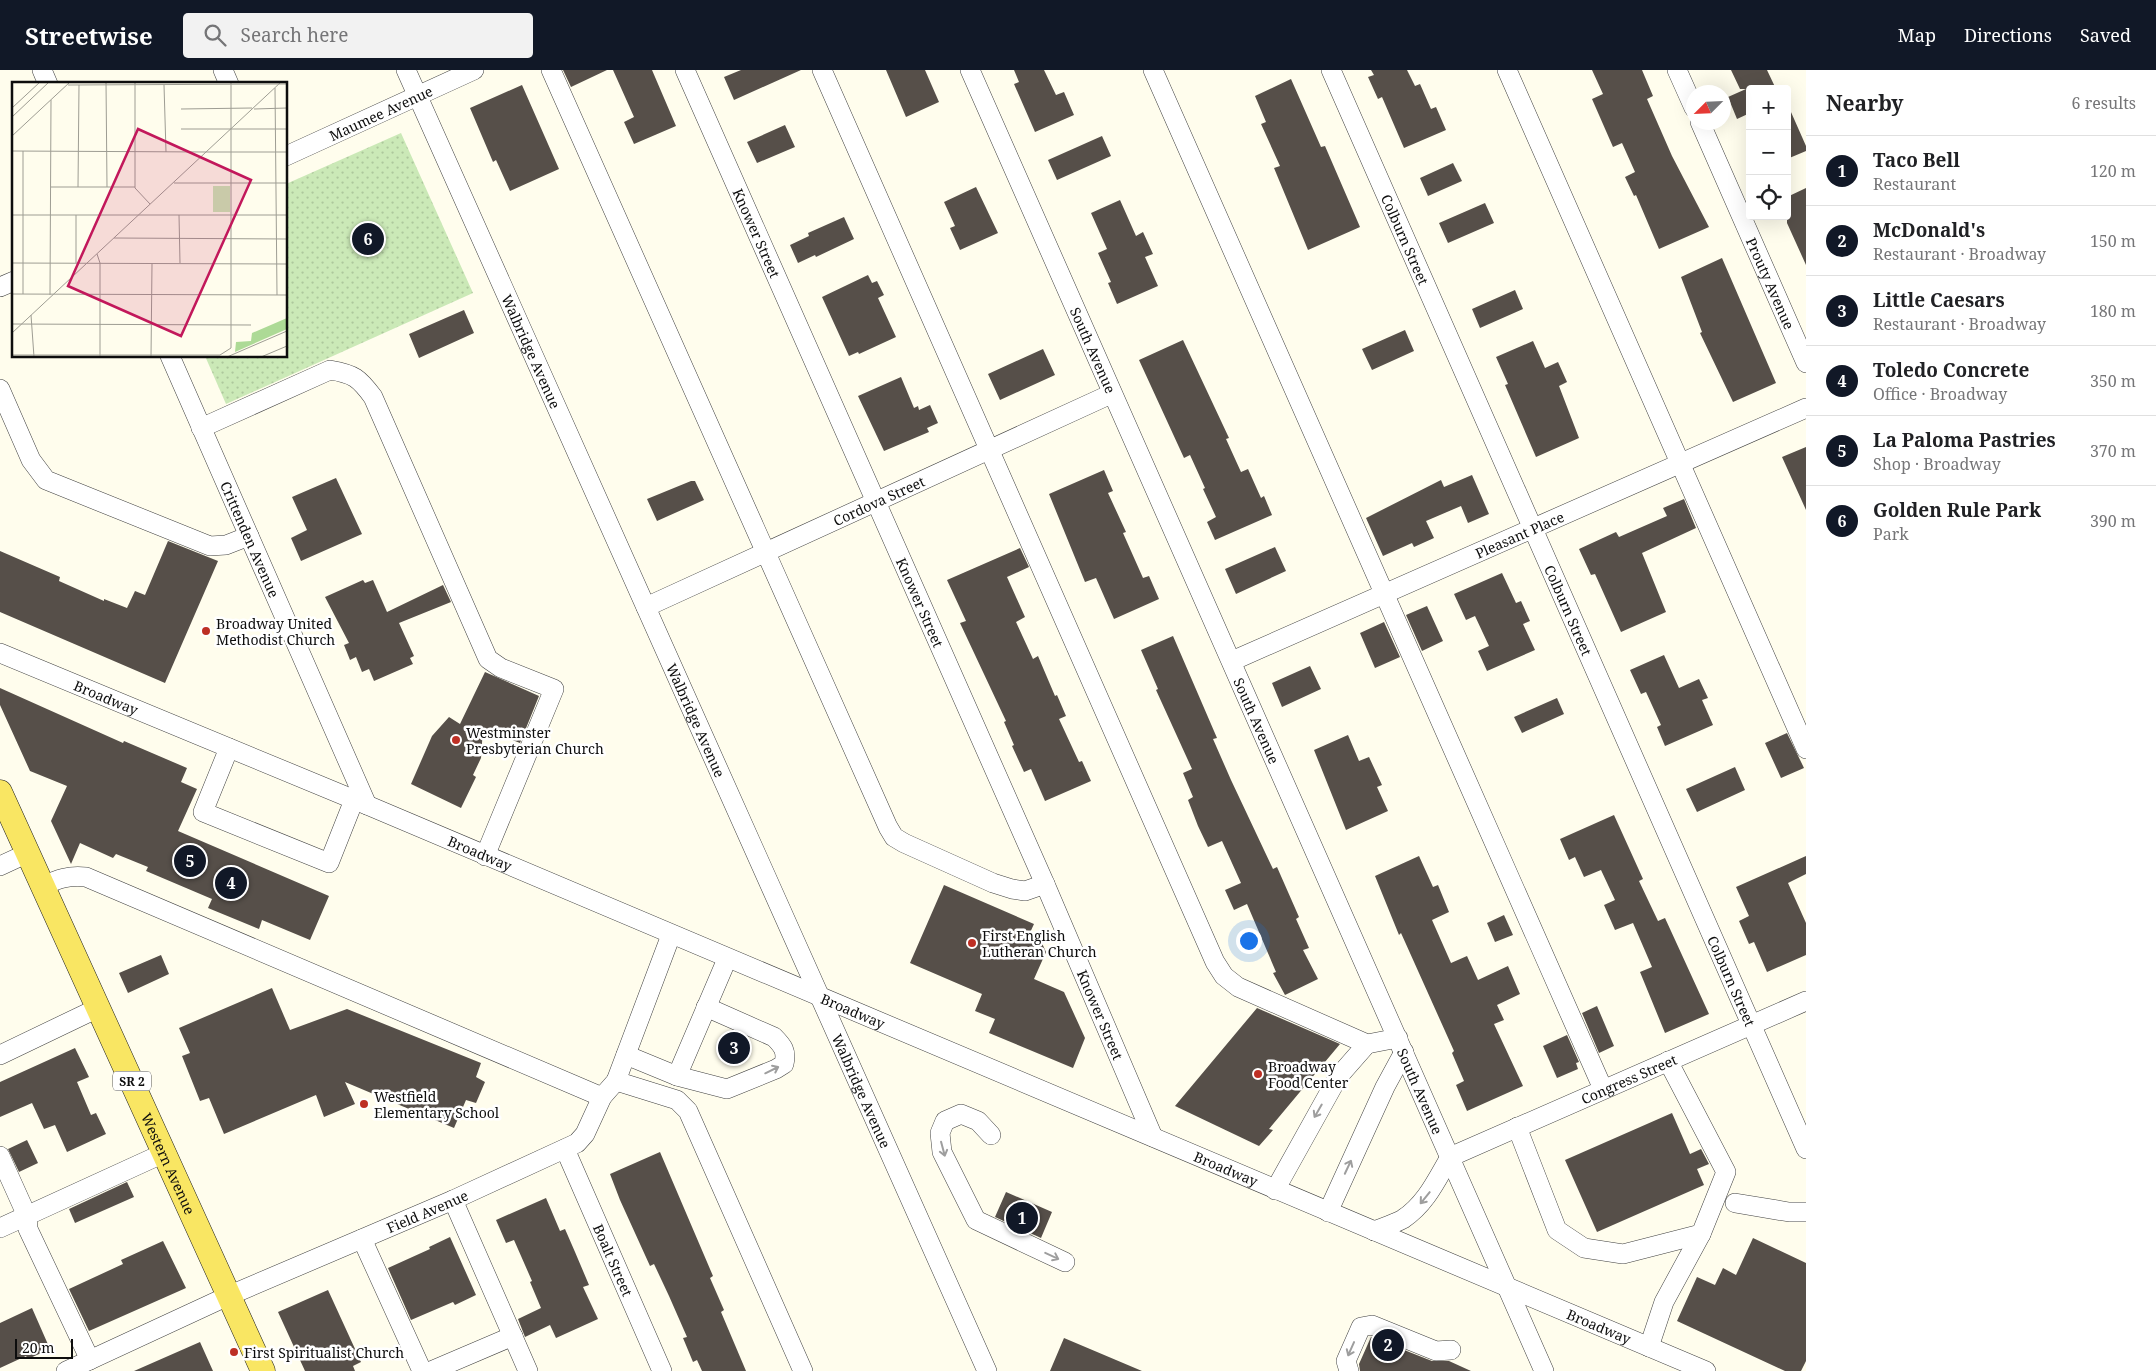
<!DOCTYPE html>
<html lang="en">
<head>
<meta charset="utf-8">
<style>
  body { margin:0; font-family:"Noto Serif",serif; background:#f2f2f2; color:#202124 }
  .controls { position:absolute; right:15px; top:15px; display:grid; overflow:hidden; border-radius:5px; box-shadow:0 5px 20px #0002 }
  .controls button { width:45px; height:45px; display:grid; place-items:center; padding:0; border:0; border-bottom:1px solid #e0e0e0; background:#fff; color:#202124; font:25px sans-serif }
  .compass { position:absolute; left:1686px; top:15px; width:45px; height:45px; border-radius:50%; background:#fff; box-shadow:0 5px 20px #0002; rotate:246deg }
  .scale { position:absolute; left:15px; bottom:12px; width:58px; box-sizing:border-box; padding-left:5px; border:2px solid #0d0d0d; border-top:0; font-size:14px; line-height:18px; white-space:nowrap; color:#0d0d0d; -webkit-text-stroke:4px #fff; paint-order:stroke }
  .you { position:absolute; left:1248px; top:870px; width:18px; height:18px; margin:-12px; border:4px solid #fff; border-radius:50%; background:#1a73e8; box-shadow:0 0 0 8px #1a73e833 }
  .badge { display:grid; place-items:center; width:32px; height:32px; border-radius:50%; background:#111827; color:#fff; font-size:16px; font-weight:700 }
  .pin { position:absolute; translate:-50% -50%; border:2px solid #fff; box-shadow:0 1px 5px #0006 }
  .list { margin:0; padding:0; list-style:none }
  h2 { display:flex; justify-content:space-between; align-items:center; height:65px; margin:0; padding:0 20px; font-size:21px }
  h2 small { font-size:16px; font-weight:400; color:#757577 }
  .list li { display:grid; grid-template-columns:32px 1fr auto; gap:15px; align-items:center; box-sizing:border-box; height:70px; padding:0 20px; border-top:1px solid #e0e0e0 }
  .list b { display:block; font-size:19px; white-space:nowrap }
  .list p { margin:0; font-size:16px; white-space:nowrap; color:#757577 }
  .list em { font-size:16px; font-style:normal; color:#757577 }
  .icon { flex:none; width:28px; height:28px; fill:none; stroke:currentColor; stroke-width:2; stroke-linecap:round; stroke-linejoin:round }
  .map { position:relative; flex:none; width:1806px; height:1301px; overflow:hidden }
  header { display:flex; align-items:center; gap:30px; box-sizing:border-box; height:70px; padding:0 25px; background:#111827; color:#fff }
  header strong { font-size:24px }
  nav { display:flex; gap:28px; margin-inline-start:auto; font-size:18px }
  .search { width:350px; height:45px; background:#f2f2f2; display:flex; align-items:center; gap:12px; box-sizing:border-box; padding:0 18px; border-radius:5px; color:#757577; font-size:19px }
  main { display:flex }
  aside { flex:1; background:#fff }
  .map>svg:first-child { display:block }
  .park { fill:url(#park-dots) }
  .building { fill:#564f49 }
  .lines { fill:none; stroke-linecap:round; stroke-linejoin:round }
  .minor-casing { stroke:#404040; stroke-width:20 }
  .major-casing { stroke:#1e1e1e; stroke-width:25 }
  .minor { stroke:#fff; stroke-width:19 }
  .major { stroke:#f9e663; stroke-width:24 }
  .oneway { stroke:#9e9e9e }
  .poi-dot { fill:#bd2f24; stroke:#fff; stroke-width:2 }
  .labels { text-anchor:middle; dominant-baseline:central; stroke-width:5; stroke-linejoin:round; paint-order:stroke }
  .shield { fill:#fff; stroke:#565656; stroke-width:1 }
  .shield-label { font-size:12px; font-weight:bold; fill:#0d0d0d }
  .street-label { font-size:14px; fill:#0d0d0d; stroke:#fff }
  .poi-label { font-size:14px; fill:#0d0d0d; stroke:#fff; text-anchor:start }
  .inset-road { fill:none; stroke:#9e9d93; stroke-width:1 }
  .view { fill:#c2185b; fill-opacity:0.15; stroke:#c2185b; stroke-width:2.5 }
  .inset-edge { fill:none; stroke:#0d0d0d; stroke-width:2.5 }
</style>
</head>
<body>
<header>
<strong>Streetwise</strong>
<div class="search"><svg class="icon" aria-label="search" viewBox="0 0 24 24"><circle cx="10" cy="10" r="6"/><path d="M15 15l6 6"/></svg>Search here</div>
<nav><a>Map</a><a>Directions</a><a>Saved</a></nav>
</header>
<main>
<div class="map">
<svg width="1806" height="1301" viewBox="0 0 1806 1301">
  <defs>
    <pattern id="park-dots" width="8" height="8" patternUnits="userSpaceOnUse" patternTransform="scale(1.25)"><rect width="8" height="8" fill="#cbe9b7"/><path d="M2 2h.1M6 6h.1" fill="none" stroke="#adc79c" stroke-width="1.8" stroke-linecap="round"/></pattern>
  </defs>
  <rect width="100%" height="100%" fill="#fffded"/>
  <!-- park -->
  <path class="park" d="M401,63L473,223L226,334L205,286H286V114Z"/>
  <!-- building -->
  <path class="building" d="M563,0H607L571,17Z
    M613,0H652L676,56L634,74L624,52L634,47Z
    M741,0H801L734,30L724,7Z
    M886,0H925L939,32L906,47Z
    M1014,0H1044L1056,25L1064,22L1074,45L1035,62L1014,14L1019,12Z
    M1371,0H1407L1415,16L1420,14L1431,39L1436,37L1446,60L1404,78L1382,27L1378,29L1368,7L1374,5Z
    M1592,0H1642L1653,26L1647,29L1672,86L1709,157L1659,179L1636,125L1634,126L1625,107L1635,102L1622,73L1613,77L1592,29L1603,24Z
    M1731,0H1767L1776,19H1750V43L1737,49L1728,27L1746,19H1740Z
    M1291,9L1321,77L1325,76L1360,157L1308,180L1274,98L1280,96L1261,54L1266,52L1255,26Z
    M522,15L559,99L510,121L496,90L493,92L470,38Z
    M1787,33L1806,76V81L1787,89Z
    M785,55L795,77L757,93L747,72Z
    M1102,66L1111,86L1057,110L1048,90Z
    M1453,93L1462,111L1428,126L1420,108Z
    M976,117L998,163L960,180L950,158L955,156L944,132Z
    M1806,118V195L1787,153V127Z
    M1120,130L1136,166L1143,162L1153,184L1145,187L1158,216L1117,234L1108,213L1111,212L1098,183L1107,179L1091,143Z
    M1485,133L1494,153L1448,173L1439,153Z
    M844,147L854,169L816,187L815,185L798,193L790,175L809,166L808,163Z
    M1722,188L1776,313L1733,332L1700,263L1702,262L1681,207Z
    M868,205L872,213L877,211L884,225L878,228L896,267L859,284L858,282L849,286L822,227Z
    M1515,220L1523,239L1480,258L1472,239Z
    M464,240L474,263L419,288L409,264Z
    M1405,260L1414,281L1372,300L1362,279Z
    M1183,270L1229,368L1226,369L1241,402L1248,399L1261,428L1264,426L1272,445L1215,470L1207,452L1216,447L1203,419L1205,418L1190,385L1184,388L1139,290Z
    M1533,271L1545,298L1558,292L1567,312L1559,316L1579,368L1536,387L1505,315L1508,314L1496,287Z
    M1043,279L1055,305L1000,330L988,304Z
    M901,307L914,338L918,336L919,340L930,335L938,353L927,358L929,362L884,381L858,326Z
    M1806,377V440L1782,387Z
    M1104,400L1113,421L1108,423L1126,462L1123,463L1143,508L1149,506L1159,529L1114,549L1096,508L1085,512L1049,424Z
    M1472,405L1489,444L1468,453L1461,436L1426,451L1434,468L1414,477L1412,473L1383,486L1366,448L1441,410L1444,417Z
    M336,408L362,464L301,491L291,468L307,460L292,427Z
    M691,411H695L704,430L657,451L647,429Z
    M1684,429L1696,458L1642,483L1666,542L1621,562L1595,504L1591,505L1579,479L1616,462L1619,467L1667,446L1663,438Z
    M168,471L218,491L165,613L0,542V481L60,507L59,511L104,531V529L127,538L135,521L145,525Z
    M1275,477L1286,501L1236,524L1225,499Z
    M1020,478L1029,497L1007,507L1025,547L1016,552L1033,589L1038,586L1055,626L1057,625L1066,646L1059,649L1079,692L1082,691L1091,711L1045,731L1031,699L1024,702L1012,676L1014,675L1004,652L1006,651L960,553L966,551L947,510Z
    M1502,503L1516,533L1521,531L1530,551L1523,554L1535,580L1487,601L1478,581L1489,576L1475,546L1466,550L1454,524Z
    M363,510L365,513L373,510L387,542L443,515L451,532L399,553L414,586L410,588L413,594L374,611L369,599L362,602L356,587L350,590L344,575L349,573L325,527Z
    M1427,536L1443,571L1422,581L1406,545Z
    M1384,552L1400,587L1375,598L1360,563Z
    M1173,566L1217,668L1213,669L1231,710L1273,799L1277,797L1299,847L1296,849L1309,878L1303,880L1318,909L1285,925L1273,903L1276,902L1247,834L1234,840L1225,820L1241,813L1222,771L1208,777L1198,756L1188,730L1193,727L1183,703L1192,699L1156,620L1158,619L1141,580Z
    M1664,585L1679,618L1699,609L1708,628L1702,630L1713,655L1665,676L1657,657L1661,655L1646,622L1641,624L1630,600Z
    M1310,596L1321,619L1282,637L1272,613Z
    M485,602L539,626L520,673L483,658L481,688L473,705L476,707L461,738L411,714L432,666L449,647L460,654Z
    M0,618L123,673L124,671L187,698L181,712L197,719L178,761L329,826L310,870L262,850L259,859L208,838L212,829L146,801L148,797L116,784L113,788L80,773L71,794L51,751L67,716L30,701L0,635Z
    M1557,628L1564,644L1522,663L1514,647Z
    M1787,663L1804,698L1781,708L1765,673Z
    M1348,665L1359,691L1369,687L1382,715L1377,717L1388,741L1346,760L1314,680Z
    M1735,697L1745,720L1697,742L1686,719Z
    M1614,745L1643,809L1639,811L1658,851L1665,848L1709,944L1665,963L1640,902L1652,897L1633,853L1615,860L1604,835L1615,830L1601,800L1584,807L1575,787L1569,790L1560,769Z
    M1419,786L1433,817L1438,815L1449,842L1432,850L1451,893L1467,886L1478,910L1508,896L1520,924L1497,935L1504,950L1494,954L1523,1016L1467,1041L1456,1015L1464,1011L1452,983L1454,981L1401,863L1399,865L1375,806Z
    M1806,786V804L1788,813L1806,853V885L1767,902L1754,872L1749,874L1739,851L1749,846L1736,817Z
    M944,815L1034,854L1028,867L1041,871L1046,882L1034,909L1064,922L1085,968L1073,998L989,963L995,949L975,941L982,924L910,893Z
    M1504,845L1513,865L1495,872L1487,853Z
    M161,885L169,904L128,923L119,903Z
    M272,918L290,960L347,939L481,993L476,1007L485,1012L476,1033L466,1030L454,1058L345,1012L355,1034L324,1047L316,1025L224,1064L209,1028L200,1031L182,986L190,983L179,958Z
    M1597,936L1614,976L1599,983L1582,943Z
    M1257,938L1340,974L1269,1059L1273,1060L1259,1076L1175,1036Z
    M1567,965L1579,992L1576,993L1578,999L1557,1008L1543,976Z
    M75,978L89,1007L77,1012L91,1045L96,1043L106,1064L67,1082L55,1055L44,1059L32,1033L0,1047V1012Z
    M1672,1043L1690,1084L1701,1079L1709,1094L1697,1099L1704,1115L1597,1162L1565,1090Z
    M27,1070L38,1093L19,1102L8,1079Z
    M660,1082L713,1206L710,1208L724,1240L721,1242L746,1301H702L697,1290L693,1292L683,1268L687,1267L669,1226L654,1194L650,1196L620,1130L610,1104Z
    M127,1112L134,1127L75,1153L69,1139Z
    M1006,1122L1052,1142L1041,1168L995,1147Z
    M546,1128L560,1161L565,1159L575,1182L589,1215L583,1217L598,1249L556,1268L550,1255L525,1267L518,1249L541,1238L530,1212L532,1211L514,1170L506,1173L496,1150Z
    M450,1167L476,1225L455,1235L453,1232L411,1250L388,1198L430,1179L429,1177Z
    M1753,1168L1806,1193V1291L1801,1301H1785L1677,1251L1697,1207L1715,1215L1723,1198L1736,1205Z
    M163,1171L186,1218L89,1261L69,1219L123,1194L121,1190Z
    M328,1220L361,1292L353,1296L355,1301H305L278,1242Z
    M32,1238L50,1279L28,1289L26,1286L0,1298V1253Z
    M1371,1267L1432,1291H1449L1471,1301H1360L1359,1294Z
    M1064,1268L1142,1301H1050Z
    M200,1272L213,1301H134Z"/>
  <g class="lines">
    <!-- minor casing -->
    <g class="minor-casing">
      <g id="minor">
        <path d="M42,0L48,14"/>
        <path d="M223,0L229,14"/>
        <path id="s1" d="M406,0L987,1301"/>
        <path d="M551,0L888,757L894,767L904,773L993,813L1012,819L1025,821L1045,814"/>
        <path id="s2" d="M685,0L1045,814L1153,1067"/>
        <path d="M822,0L1215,892L1224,906L1238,917L1367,974L1398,968"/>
        <path id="s3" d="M970,0L1544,1301"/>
        <path d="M1153,0L1603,1019"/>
        <path id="s4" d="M1331,0L1806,1079"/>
        <path d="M1507,0L1806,679"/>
        <path d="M1677,0L1694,38"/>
        <path id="s5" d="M1700,52L1806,293"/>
        <path id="s6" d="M286,86L474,0"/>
        <path d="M0,217L14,211"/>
        <path id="s7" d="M170,286L367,735"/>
        <path d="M0,319L31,390L46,410L210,476L226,475L249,466"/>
        <path d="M201,358L330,300C354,304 359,308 373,327L488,589L501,598L554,619L485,786"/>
        <path id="s8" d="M646,537L1111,324"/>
        <path id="s9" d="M0,583L367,735L1706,1301"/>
        <path id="s10" d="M1232,591L1806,338"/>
        <path d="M229,678L203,742L329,793L354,730"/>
        <path d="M0,796L28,783"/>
        <path d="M42,816C58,809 69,805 86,807L602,1027"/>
        <path d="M0,985L98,938"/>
        <path d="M626,985L677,1006L727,889"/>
        <path d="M677,1006L727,1019L776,999L784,994C787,981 783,976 774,967L706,937"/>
        <path d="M616,1011L677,1030L688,1041L803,1301"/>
        <path d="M1517,1057L1557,1160L1584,1178L1623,1184L1701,1164L1726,1102L1668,991"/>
        <path d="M991,1065L978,1051L961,1044L945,1051L940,1063L942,1082L976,1150L1065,1192"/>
        <path id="s11" d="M565,1079L662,1301"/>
        <path d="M0,1086L27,1146L28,1159L90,1290"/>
        <path d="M1275,1120L1338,1007L1367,974"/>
        <path d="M453,1130L528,1301"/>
        <path d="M1735,1133L1789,1142H1806"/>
        <path d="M1328,1142L1385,1017L1404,982"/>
        <path d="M0,1158L164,1083"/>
        <path id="s12" d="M1374,1161C1384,1157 1394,1154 1403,1149C1426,1134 1437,1109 1450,1087L1806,931"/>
        <path d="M362,1169L422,1301"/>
        <path d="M1649,1277L1664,1232L1701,1164"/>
        <path id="s13" d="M66,1301L228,1226L453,1130L577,1073L585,1064L602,1027L616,1011L671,865"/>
        <path d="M431,1301L513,1266"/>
        <path d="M1349,1301L1346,1291L1361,1257L1372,1255L1436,1281L1451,1280"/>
      </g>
    </g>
    <!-- major casing -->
    <g class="major-casing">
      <g id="major">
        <path id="s14" d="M0,722L263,1301"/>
      </g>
    </g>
    <!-- minor -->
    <use href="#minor" class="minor"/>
    <!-- major -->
    <use href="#major" class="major"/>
  </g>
  <!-- one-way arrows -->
  <defs><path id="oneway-shaft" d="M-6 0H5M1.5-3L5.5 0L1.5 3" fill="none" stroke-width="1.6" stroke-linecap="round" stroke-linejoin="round" transform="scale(1.25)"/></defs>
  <g class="oneway">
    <use href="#oneway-shaft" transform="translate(772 1000) rotate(-26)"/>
    <use href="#oneway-shaft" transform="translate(1318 1041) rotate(120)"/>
    <use href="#oneway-shaft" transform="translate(943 1079) rotate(75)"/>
    <use href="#oneway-shaft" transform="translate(1348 1097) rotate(-65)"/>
    <use href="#oneway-shaft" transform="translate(1425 1128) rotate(129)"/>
    <use href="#oneway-shaft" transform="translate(1052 1186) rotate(25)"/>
    <use href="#oneway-shaft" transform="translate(1351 1279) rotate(114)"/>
  </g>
  <!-- markers -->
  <g class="poi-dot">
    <circle cx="206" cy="561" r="5"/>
    <circle cx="456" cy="670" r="5"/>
    <circle cx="972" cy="873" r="5"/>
    <circle cx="1258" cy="1004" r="5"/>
    <circle cx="364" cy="1034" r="5"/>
    <circle cx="234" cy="1282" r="5"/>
  </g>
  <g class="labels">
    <!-- shield labels -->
    <rect class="shield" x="113" y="1001.5" width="38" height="19" rx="4"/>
    <g class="shield-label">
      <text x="132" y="1011">SR 2</text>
    </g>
    <!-- street labels -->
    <g class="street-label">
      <text stroke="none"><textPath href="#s6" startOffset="104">Maumee Avenue</textPath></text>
      <text stroke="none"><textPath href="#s2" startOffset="178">Knower Street</textPath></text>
      <text stroke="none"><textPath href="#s4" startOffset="185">Colburn Street</textPath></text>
      <text stroke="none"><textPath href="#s5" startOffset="176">Prouty Avenue</textPath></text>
      <text stroke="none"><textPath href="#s3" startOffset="306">South Avenue</textPath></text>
      <text stroke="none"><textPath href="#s1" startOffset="308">Walbridge Avenue</textPath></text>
      <text stroke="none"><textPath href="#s8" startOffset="256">Cordova Street</textPath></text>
      <text stroke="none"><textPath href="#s10" startOffset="314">Pleasant Place</textPath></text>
      <text stroke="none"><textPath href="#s7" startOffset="200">Crittenden Avenue</textPath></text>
      <text stroke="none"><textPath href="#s2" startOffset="582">Knower Street</textPath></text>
      <text stroke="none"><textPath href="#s4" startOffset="590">Colburn Street</textPath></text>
      <text stroke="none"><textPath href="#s9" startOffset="115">Broadway</textPath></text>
      <text stroke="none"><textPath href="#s3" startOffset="711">South Avenue</textPath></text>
      <text stroke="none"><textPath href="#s1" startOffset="712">Walbridge Avenue</textPath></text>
      <text stroke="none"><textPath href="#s9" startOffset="520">Broadway</textPath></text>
      <text stroke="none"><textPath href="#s4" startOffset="995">Colburn Street</textPath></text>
      <text stroke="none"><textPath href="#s9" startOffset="925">Broadway</textPath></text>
      <text stroke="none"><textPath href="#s2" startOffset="1032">Knower Street</textPath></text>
      <text stroke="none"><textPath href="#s12" startOffset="305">Congress Street</textPath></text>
      <text stroke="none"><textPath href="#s1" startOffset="1118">Walbridge Avenue</textPath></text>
      <text stroke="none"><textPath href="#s3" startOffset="1116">South Avenue</textPath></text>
      <text stroke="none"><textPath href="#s14" startOffset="408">Western Avenue</textPath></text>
      <text stroke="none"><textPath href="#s9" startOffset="1330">Broadway</textPath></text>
      <text stroke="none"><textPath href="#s13" startOffset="395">Field Avenue</textPath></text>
      <text stroke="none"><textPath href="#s11" startOffset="121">Boalt Street</textPath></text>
      <text stroke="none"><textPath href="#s9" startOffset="1735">Broadway</textPath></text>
    </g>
    <!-- poi labels -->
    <g class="poi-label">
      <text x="216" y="553">Broadway United<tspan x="216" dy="16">Methodist Church</tspan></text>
      <text x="466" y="662">Westminster<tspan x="466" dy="16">Presbyterian Church</tspan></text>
      <text x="982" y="865">First English<tspan x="982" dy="16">Lutheran Church</tspan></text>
      <text x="1268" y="996">Broadway<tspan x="1268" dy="16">Food Center</tspan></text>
      <text x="374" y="1026">Westfield<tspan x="374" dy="16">Elementary School</tspan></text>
      <text x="244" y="1282">First Spiritualist Church</text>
    </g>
  </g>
  <!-- overview -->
  <g transform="translate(12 12)">
    <rect width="275" height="275" fill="#fffded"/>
    <path d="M275,236V247L223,270L224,260L239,259L240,251Z" fill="#adda96"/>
    <path d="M201,104H218V130H201Z" fill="#cbe9b7"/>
    <path class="inset-road" d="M94,0L95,105M123,0V106L138,122M56,3L275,2M152,3L154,70M263,6L265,213M0,26L28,0M169,27L240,26M242,27L275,26M0,35L37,0M169,47H275M0,54L58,0M0,69L194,70L269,0M162,101H275M39,105H123M66,105L67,3M0,133H275M167,133L168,181M102,156L275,157M85,172L88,181V275M0,181L275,182M64,181V133M0,212L275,213M11,212V69M38,213L39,18M19,233L22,275M0,242L239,243M0,251L194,70H275M0,273H208L219,266V0M139,275L140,182M215,275L275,249M249,275L275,264"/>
    <path class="view" d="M126,47L239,98L169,254L56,204Z"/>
    <rect width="275" height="275" class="inset-edge"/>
  </g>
</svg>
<div class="controls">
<button>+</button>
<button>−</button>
<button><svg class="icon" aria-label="locate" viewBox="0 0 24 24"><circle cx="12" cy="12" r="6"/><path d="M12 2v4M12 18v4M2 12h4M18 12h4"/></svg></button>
</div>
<svg class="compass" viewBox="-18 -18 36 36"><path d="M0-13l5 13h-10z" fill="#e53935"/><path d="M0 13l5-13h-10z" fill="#757577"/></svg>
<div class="scale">20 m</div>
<div class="you"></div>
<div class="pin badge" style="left:1022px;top:1148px">1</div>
<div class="pin badge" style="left:1388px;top:1275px">2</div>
<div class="pin badge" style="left:734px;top:978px">3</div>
<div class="pin badge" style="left:231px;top:813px">4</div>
<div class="pin badge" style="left:190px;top:791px">5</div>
<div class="pin badge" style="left:368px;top:169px">6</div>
</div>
<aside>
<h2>Nearby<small>6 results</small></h2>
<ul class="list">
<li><span class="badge">1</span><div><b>Taco Bell</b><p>Restaurant</p></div><em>120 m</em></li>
<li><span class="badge">2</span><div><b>McDonald's</b><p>Restaurant · Broadway</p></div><em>150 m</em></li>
<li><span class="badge">3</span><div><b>Little Caesars</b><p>Restaurant · Broadway</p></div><em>180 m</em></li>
<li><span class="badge">4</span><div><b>Toledo Concrete</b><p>Office · Broadway</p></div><em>350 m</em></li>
<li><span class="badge">5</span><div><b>La Paloma Pastries</b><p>Shop · Broadway</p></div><em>370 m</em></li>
<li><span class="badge">6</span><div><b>Golden Rule Park</b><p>Park</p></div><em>390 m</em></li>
</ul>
</aside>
</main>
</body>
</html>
